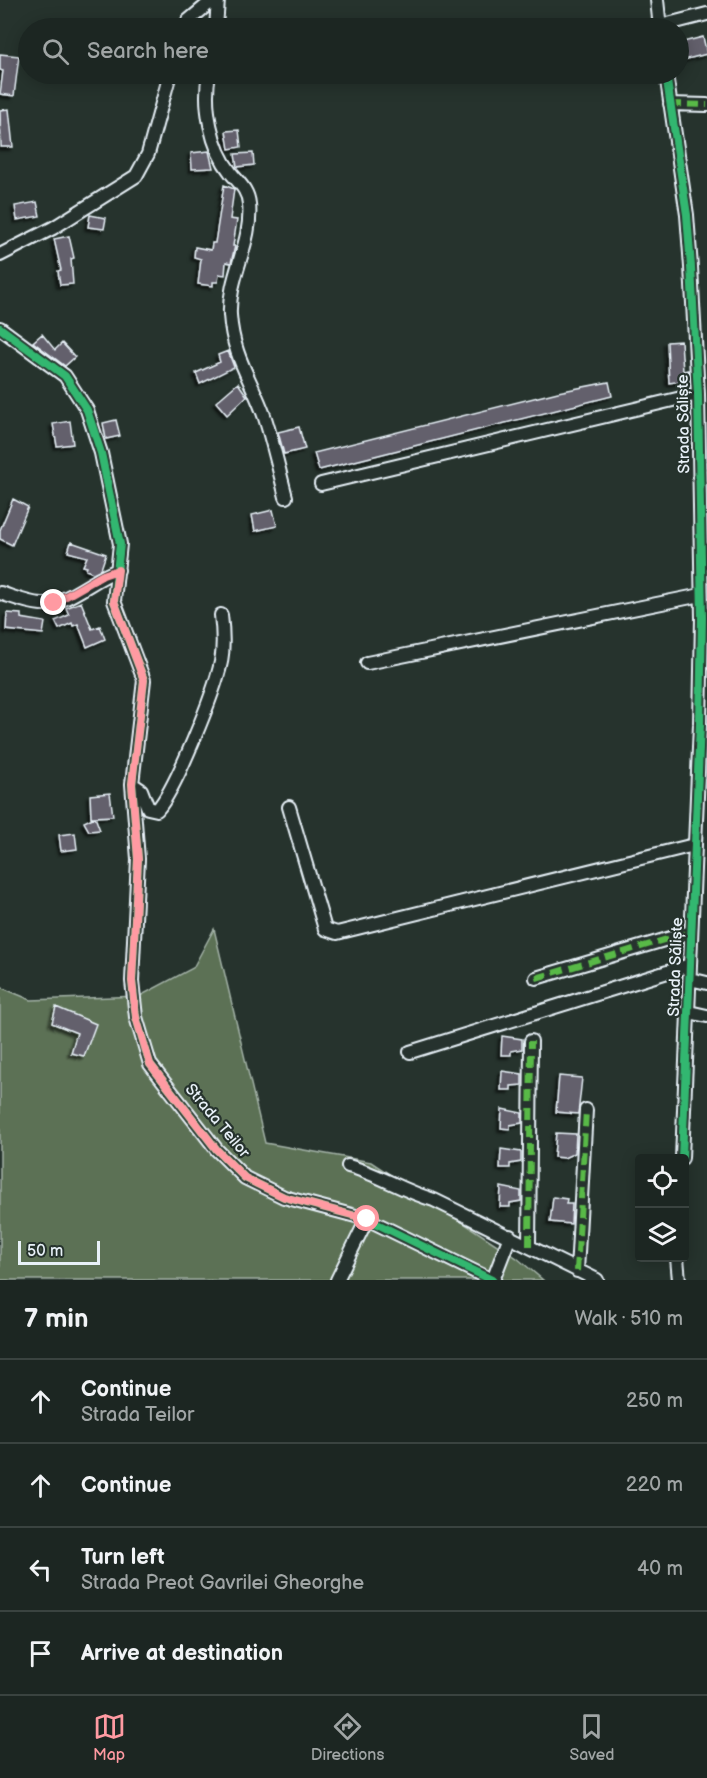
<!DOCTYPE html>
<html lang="en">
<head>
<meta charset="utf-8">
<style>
  body { margin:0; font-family:"Balsamiq Sans",sans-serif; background:#252e2a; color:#f1f3f6 }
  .controls { position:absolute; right:18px; bottom:18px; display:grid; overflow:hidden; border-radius:6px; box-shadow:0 3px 15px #0003 }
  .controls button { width:54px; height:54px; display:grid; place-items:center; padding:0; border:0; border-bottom:2px solid #3a4340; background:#1c2622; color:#f1f3f6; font:30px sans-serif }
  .scale { position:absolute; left:18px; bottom:15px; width:82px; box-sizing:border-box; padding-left:6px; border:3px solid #e8f1f8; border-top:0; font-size:16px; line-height:21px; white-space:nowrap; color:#e8f1f8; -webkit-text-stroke:4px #26332d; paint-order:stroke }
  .stop { position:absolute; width:18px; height:18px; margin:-14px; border:4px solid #ff9aa2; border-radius:50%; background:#fff }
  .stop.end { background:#ff9aa2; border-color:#fff; box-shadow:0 2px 6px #0008 }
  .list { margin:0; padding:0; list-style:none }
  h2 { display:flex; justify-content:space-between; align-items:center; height:78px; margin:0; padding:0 24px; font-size:26px }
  h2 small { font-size:20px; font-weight:400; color:#a0a5a5 }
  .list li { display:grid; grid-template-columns:39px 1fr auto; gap:18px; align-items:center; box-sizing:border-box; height:84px; padding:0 24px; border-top:2px solid #3a4340 }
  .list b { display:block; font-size:22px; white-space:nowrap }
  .list p { margin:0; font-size:20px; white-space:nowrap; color:#a0a5a5 }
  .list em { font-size:20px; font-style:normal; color:#a0a5a5 }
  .icon { flex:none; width:33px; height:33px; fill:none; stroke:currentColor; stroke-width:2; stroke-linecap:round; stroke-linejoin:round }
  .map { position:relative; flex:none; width:707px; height:1280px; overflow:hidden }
  .search { position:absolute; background:#1c2622; box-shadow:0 3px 15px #0003; left:18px; right:18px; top:18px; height:66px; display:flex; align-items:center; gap:15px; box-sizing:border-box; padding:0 21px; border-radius:33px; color:#a0a5a5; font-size:22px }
  .sheet { height:414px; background:#1c2622 }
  nav { display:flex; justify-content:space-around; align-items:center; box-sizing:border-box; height:84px; border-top:2px solid #3a4340; background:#1c2622; font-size:16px; color:#a0a5a5 }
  nav a { display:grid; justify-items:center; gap:3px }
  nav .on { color:#ff9aa2 }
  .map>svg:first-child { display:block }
  .green { fill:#5c7155; stroke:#a2b1a6; stroke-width:1.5 }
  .building { fill:#63606c; stroke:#e8f1f8; stroke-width:1.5; filter:url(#shadow) }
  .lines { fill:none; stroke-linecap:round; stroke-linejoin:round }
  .street-casing { stroke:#e8f1f8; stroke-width:16 }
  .street { stroke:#26332d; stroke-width:12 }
  .quiet { stroke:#58b947; stroke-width:6; stroke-dasharray:12 6; stroke-linecap:butt }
  .cycleway-casing { stroke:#26332d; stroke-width:11 }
  .cycleway { stroke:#33b770; stroke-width:8 }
  .route { stroke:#ff9aa2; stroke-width:8 }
  .labels { text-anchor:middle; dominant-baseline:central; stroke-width:4.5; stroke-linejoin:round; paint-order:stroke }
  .street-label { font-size:16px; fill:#e8f1f8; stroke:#26332d }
</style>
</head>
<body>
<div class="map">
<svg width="707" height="1280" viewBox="0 0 707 1280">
  <defs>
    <filter id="shadow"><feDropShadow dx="-3" dy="3" stdDeviation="1.5" flood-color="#0009"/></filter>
  </defs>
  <rect width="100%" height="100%" fill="#26332d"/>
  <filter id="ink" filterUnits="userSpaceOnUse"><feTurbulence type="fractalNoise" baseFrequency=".0167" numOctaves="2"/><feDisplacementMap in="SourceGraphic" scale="12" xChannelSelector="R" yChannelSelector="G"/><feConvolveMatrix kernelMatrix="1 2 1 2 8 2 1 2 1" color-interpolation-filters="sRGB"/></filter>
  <g filter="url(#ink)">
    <!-- green -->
    <path class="green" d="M214,929L265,1143L371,1162L517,1258L543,1280H0V987L31,1000L140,996L193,968Z"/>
    <!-- building -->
    <path class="building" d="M703,37L707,54L683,60L679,43Z
      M0,54L19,56L14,96L0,94L3,71L0,70Z
      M9,109L13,147H1L0,110Z
      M239,130L241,147L229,149L226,131Z
      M209,151L213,168L192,169L191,153Z
      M253,153L254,165L237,167L235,154Z
      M224,185L234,189L230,219L237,220L233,246H235L231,263L226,262L225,275L219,274L218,282H213V286L198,284L201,259L194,257L195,247L211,250L212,243H215Z
      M37,202L40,216L17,220L15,206Z
      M90,215L106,218L104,229L88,227Z
      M69,236L74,258L71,259L73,284L60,285L58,271L61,270L54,239Z
      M42,334L55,350L62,343L75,357L65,366L33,342Z
      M681,341L683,371L688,370L689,380L669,383L667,342Z
      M228,351L234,367L200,384L196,373L220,362L218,355Z
      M609,382L612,396L319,470L314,453L558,392Z
      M238,383L247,396L227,415L216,402Z
      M116,420L120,436L106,439L103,423Z
      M70,421L73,444L57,446L53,424Z
      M299,427L305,449L284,454L278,432Z
      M13,499L28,507L12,545L0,539V530Z
      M273,510L277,526L255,531L252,515Z
      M71,542L106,554L101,569L93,573L86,570L87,567L83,566L87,557L68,552Z
      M81,602L92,629L100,626L105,639L87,647L78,624L73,626L72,623L59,629L55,621L69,615L66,608Z
      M7,613L21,614V618L45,622L43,634L6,630Z
      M110,793L113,816L95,817L100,830L89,831L84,822L95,817H91L90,795Z
      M75,833L77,849L61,851L59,835Z
      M56,1007L96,1024L84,1056L71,1053L77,1033L52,1023Z
      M502,1036L522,1039V1049L511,1051V1055H501Z
      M502,1071L522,1074V1085L511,1086V1090H501Z
      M559,1076L582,1078L578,1114L556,1112Z
      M502,1109L522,1113V1123L510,1125V1129L501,1128Z
      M556,1133L576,1134L575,1153L564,1158L554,1157Z
      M501,1149L521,1152V1162L510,1164V1168H500Z
      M501,1187L521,1191V1201L510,1203V1207H500Z
      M553,1197L567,1199L566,1204H572L571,1224L550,1222Z"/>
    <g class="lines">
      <!-- street casing -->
      <g class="street-casing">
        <path id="street" d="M657,0L660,28
          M660,26L707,14
          M184,28L188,21L213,0
          M216,28L218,0
          M209,74C203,105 211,148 231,173C239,183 248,190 249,204C253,242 228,276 230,315C233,358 252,380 265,418C273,443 279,470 286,497
          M666,74L687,215L691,267L698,394L702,618L700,724L682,1158
          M670,104L707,105
          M0,255L53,228L136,176L148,154L170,74
          M0,328L65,376L87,410L101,453L120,544L114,601L144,680L132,784L138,859L132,981L136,1017L150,1064L217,1150L245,1178L284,1197L367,1219L492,1280
          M321,484L698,394
          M0,593C13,597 27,603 41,604C65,606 94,578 118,570
          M367,663L701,595
          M132,784L141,790L148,808L157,810C176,789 215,691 221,662C224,646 223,631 221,615
          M289,807L325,929L337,933L694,845
          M536,978L691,932
          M690,979L707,983
          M689,1012L707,1016
          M410,1052L690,965
          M348,1166C379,1174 402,1191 434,1200L597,1280
          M529,1246L531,1041
          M677,1258L679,1280
          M577,1271L586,1110
          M337,1280L367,1219
          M493,1280L510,1236"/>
      </g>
      <!-- street -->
      <use href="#street" class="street"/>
      <!-- quiet -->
      <path class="quiet" d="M670,104L707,105
        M536,978L691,932
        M529,1246L531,1041
        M577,1271L586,1110"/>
      <!-- cycleway casing -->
      <g class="cycleway-casing">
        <path id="cycleway" d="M666,74L687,215L691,267L698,394L702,618L700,724L682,1158
          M0,328L65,376L87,410L101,453L120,544L114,601L144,680L132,784L138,859L132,981L136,1017L150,1064L217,1150L245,1178L284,1197L367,1219L492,1280"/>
      </g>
      <!-- cycleway -->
      <use href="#cycleway" class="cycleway"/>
    </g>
  </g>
  <g class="lines" filter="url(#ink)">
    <!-- route -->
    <path class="route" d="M54,603L103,575L118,570L114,601L144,680L132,784L138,859L132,981L136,1017L150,1064L217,1150L245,1178L284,1197L367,1219"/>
  </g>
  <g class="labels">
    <!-- street labels -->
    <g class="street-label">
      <text transform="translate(684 424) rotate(-91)">Strada Săliște</text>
      <text transform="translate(676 967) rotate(-88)">Strada Săliște</text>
      <text transform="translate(217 1121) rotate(50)">Strada Teilor</text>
    </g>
  </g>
</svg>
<div class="controls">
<button><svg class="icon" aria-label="locate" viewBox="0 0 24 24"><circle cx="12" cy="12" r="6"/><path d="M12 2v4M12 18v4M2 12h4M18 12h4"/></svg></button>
<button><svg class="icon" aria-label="layers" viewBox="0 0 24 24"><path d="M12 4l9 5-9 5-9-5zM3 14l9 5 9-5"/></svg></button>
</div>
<div class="scale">50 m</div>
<div class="stop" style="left:367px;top:1219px"></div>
<div class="stop end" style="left:54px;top:603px"></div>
<div class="search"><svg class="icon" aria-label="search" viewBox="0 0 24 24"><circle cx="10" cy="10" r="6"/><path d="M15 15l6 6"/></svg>Search here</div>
</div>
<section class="sheet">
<h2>7 min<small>Walk · 510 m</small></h2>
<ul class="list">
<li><svg class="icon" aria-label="ahead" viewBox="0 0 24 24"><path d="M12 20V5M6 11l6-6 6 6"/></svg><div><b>Continue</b><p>Strada Teilor</p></div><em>250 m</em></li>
<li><svg class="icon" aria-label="ahead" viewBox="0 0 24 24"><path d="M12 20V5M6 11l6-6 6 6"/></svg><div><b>Continue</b></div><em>220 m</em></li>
<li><svg class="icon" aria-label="left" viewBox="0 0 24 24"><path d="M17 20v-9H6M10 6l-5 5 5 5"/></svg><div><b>Turn left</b><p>Strada Preot Gavrilei Gheorghe</p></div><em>40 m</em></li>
<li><svg class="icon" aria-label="arrive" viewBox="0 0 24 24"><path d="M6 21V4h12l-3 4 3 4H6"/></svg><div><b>Arrive at destination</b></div></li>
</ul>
</section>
<nav>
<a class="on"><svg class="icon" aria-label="map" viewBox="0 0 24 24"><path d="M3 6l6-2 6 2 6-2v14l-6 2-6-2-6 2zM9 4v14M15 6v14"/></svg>Map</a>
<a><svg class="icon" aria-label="directions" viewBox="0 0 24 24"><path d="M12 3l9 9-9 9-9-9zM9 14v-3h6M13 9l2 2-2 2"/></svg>Directions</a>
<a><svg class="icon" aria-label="saved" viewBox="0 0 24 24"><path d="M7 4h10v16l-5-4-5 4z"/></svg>Saved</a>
</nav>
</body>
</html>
